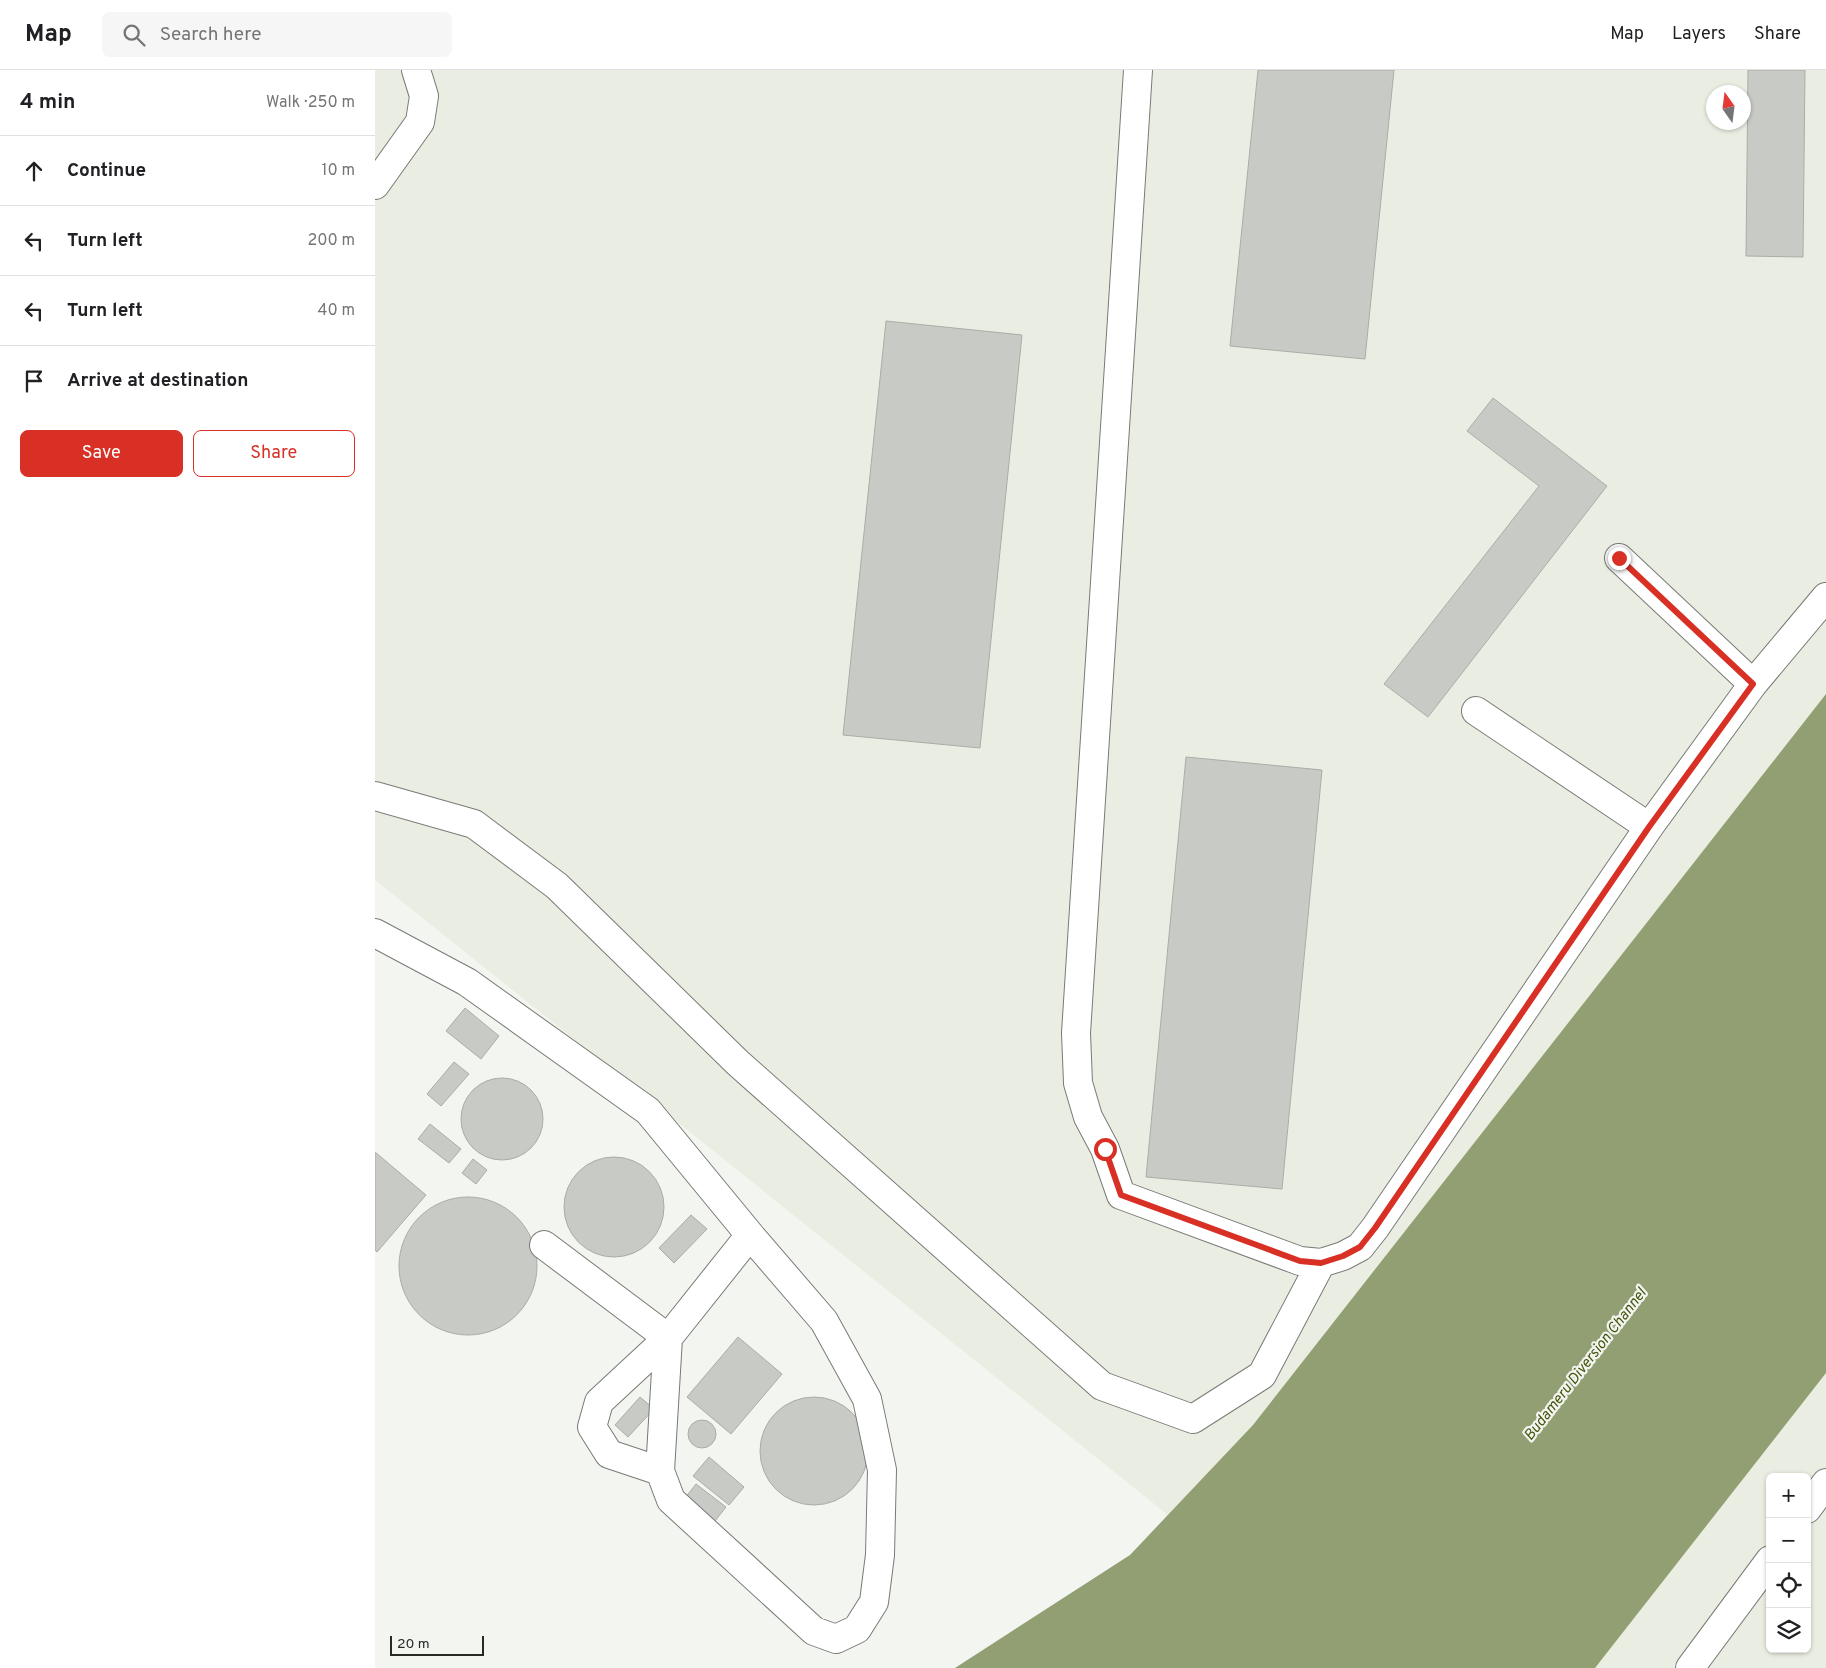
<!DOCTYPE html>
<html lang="en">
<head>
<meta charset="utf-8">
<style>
  body { margin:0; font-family:Overpass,sans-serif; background:#f6f6f6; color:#202124 }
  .controls { position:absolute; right:15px; bottom:15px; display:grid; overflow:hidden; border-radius:8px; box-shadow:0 1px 4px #0004 }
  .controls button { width:45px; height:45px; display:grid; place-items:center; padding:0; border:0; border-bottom:1px solid #e0e0e0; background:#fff; color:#202124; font:25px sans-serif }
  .compass { position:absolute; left:1331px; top:15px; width:45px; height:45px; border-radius:50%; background:#fff; box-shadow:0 1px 4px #0004; rotate:346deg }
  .scale { position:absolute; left:15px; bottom:12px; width:94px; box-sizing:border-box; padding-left:5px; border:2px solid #282827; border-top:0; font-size:14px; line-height:18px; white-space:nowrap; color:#282827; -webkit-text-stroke:4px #f3f5f1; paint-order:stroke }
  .stop { position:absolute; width:15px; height:15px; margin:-11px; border:4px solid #d93025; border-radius:50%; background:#fff }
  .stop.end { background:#d93025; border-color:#fff; box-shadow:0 1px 5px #0008 }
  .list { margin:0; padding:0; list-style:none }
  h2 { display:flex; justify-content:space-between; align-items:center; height:65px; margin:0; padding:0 20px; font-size:21px }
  h2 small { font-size:16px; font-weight:400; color:#757577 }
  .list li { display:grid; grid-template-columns:32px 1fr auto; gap:15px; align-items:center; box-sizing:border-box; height:70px; padding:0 20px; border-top:1px solid #e0e0e0 }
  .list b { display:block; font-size:19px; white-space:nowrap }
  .list em { font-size:16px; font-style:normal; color:#757577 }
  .actions { display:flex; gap:10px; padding:15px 20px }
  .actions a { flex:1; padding:11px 0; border:1px solid #d93025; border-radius:8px; text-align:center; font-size:18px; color:#d93025 }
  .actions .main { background:#d93025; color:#fff }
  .icon { flex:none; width:28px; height:28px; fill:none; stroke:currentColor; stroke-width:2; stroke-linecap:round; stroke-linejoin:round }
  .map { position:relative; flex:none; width:1451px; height:1598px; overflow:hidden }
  header { display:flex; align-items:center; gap:30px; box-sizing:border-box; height:70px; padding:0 25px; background:#fff; border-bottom:1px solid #e0e0e0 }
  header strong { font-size:24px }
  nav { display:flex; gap:28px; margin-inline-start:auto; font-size:18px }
  .search { width:350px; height:45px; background:#f6f6f6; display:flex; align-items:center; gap:12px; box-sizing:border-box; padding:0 18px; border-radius:8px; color:#757577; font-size:19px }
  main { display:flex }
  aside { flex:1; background:#fff }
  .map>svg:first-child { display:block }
  .built { fill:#eaeee2; fill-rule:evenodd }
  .water { fill:#919f72 }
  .building { fill:#c8cac5; stroke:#abaca8 }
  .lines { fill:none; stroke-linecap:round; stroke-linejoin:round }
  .minor-casing { stroke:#797a76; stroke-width:30 }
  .minor { stroke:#fff; stroke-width:28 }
  .route { stroke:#d93025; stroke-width:6 }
  .labels { text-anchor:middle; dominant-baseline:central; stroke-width:4.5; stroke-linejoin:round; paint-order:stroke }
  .water-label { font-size:15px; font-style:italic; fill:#45560d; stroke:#f3f5f1 }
</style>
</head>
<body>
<header>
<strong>Map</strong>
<div class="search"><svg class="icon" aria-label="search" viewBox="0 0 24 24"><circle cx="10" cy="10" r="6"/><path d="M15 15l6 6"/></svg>Search here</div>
<nav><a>Map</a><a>Layers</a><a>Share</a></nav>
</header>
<main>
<aside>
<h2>4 min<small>Walk · 250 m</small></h2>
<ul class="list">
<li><svg class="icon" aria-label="ahead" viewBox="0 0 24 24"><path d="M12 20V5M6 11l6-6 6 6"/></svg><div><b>Continue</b></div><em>10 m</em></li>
<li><svg class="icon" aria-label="left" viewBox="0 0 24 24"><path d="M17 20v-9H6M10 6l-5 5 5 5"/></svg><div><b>Turn left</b></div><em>200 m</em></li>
<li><svg class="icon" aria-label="left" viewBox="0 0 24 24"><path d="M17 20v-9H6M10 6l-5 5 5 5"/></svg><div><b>Turn left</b></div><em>40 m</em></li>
<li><svg class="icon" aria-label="arrive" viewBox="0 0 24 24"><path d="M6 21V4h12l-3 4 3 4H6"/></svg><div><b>Arrive at destination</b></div></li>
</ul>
<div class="actions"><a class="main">Save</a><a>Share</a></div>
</aside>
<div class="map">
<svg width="1451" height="1598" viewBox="0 0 1451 1598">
  <rect width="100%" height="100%" fill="#f3f5f1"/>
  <!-- built -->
  <path class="built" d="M0,0H1451V1598H972L783,1437L0,810ZM1338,22H1368V52H1338ZM1395,1407H1432V1579H1395Z"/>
  <!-- water -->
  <path class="water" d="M1451,624V1303L1220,1598H580L755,1485L878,1355Z"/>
  <!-- building -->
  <path class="building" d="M883,0H1019L990,289L855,276Z
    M1373,0H1430L1428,187L1371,186Z
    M511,251L647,265L605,678L468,665Z
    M1118,328L1232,416L1053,647L1009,614L1164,416L1092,361Z
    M811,687L947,700L907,1119L771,1107Z
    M90,938L124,966L106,989L71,961Z
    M79,992L94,1004L66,1036L52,1024Z
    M86 1049a41 41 0 1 1 82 0a41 41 0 1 1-82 0Z
    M55,1054L86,1079L74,1093L43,1069Z
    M0,1082L51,1125L2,1182L0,1180Z
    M189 1137a50 50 0 1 1 100 0a50 50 0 1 1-100 0Z
    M98,1089L112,1100L101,1114L87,1103Z
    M24 1196a69 69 0 1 1 138 0a69 69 0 1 1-138 0Z
    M316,1145L332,1159L299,1193L284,1178Z
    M363,1267L407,1304L356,1364L312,1327Z
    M385 1381a54 54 0 1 1 108 0a54 54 0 1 1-108 0Z
    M265,1327L279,1339L253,1367L240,1355Z
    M313 1364a14 14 0 1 1 28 0a14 14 0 1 1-28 0Z
    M334,1387L369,1417L354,1435L318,1406Z
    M321,1414L351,1437L340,1451L310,1428Z"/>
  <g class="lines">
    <!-- minor casing -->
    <g class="minor-casing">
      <path id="minor" d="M763,0L701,963L703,1013L713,1047L730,1079L746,1125L925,1191L946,1193L968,1186L985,1177L1000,1158L1274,757L1378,614
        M0,115L45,52L49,26L41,0
        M1244,488L1378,614L1451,527
        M1101,641L1274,757
        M0,726L99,754L182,816L363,993L727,1316L818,1349L887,1305L946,1193
        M0,863L92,912L273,1041L375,1165L449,1251L492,1329L507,1400L505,1485L499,1532L482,1559L461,1569L439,1561L296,1430L285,1401L293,1268L169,1175
        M285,1401L234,1384L217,1357L224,1332L293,1268L375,1165
        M1432,1439L1451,1413
        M1315,1598L1395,1490"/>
    </g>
    <!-- minor -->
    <use href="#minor" class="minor"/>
  </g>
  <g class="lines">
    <!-- route -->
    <path class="route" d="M730,1079L746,1125L925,1191L946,1193L968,1186L985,1177L1000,1158L1274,757L1378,614L1244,488"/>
  </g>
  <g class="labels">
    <!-- water labels -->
    <g class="water-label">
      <text transform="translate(1211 1295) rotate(-52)">Budameru Diversion Channel</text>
    </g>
  </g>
</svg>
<div class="controls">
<button>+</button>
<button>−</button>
<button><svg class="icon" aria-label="locate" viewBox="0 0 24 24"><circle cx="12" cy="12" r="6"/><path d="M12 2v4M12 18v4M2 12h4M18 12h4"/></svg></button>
<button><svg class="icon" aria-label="layers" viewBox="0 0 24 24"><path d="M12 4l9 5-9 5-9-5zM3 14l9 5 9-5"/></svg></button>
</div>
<svg class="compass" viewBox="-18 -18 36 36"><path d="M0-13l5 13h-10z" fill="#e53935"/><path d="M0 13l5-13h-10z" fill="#757577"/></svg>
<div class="scale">20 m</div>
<div class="stop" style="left:730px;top:1079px"></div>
<div class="stop end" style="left:1244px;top:488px"></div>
</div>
</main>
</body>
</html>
